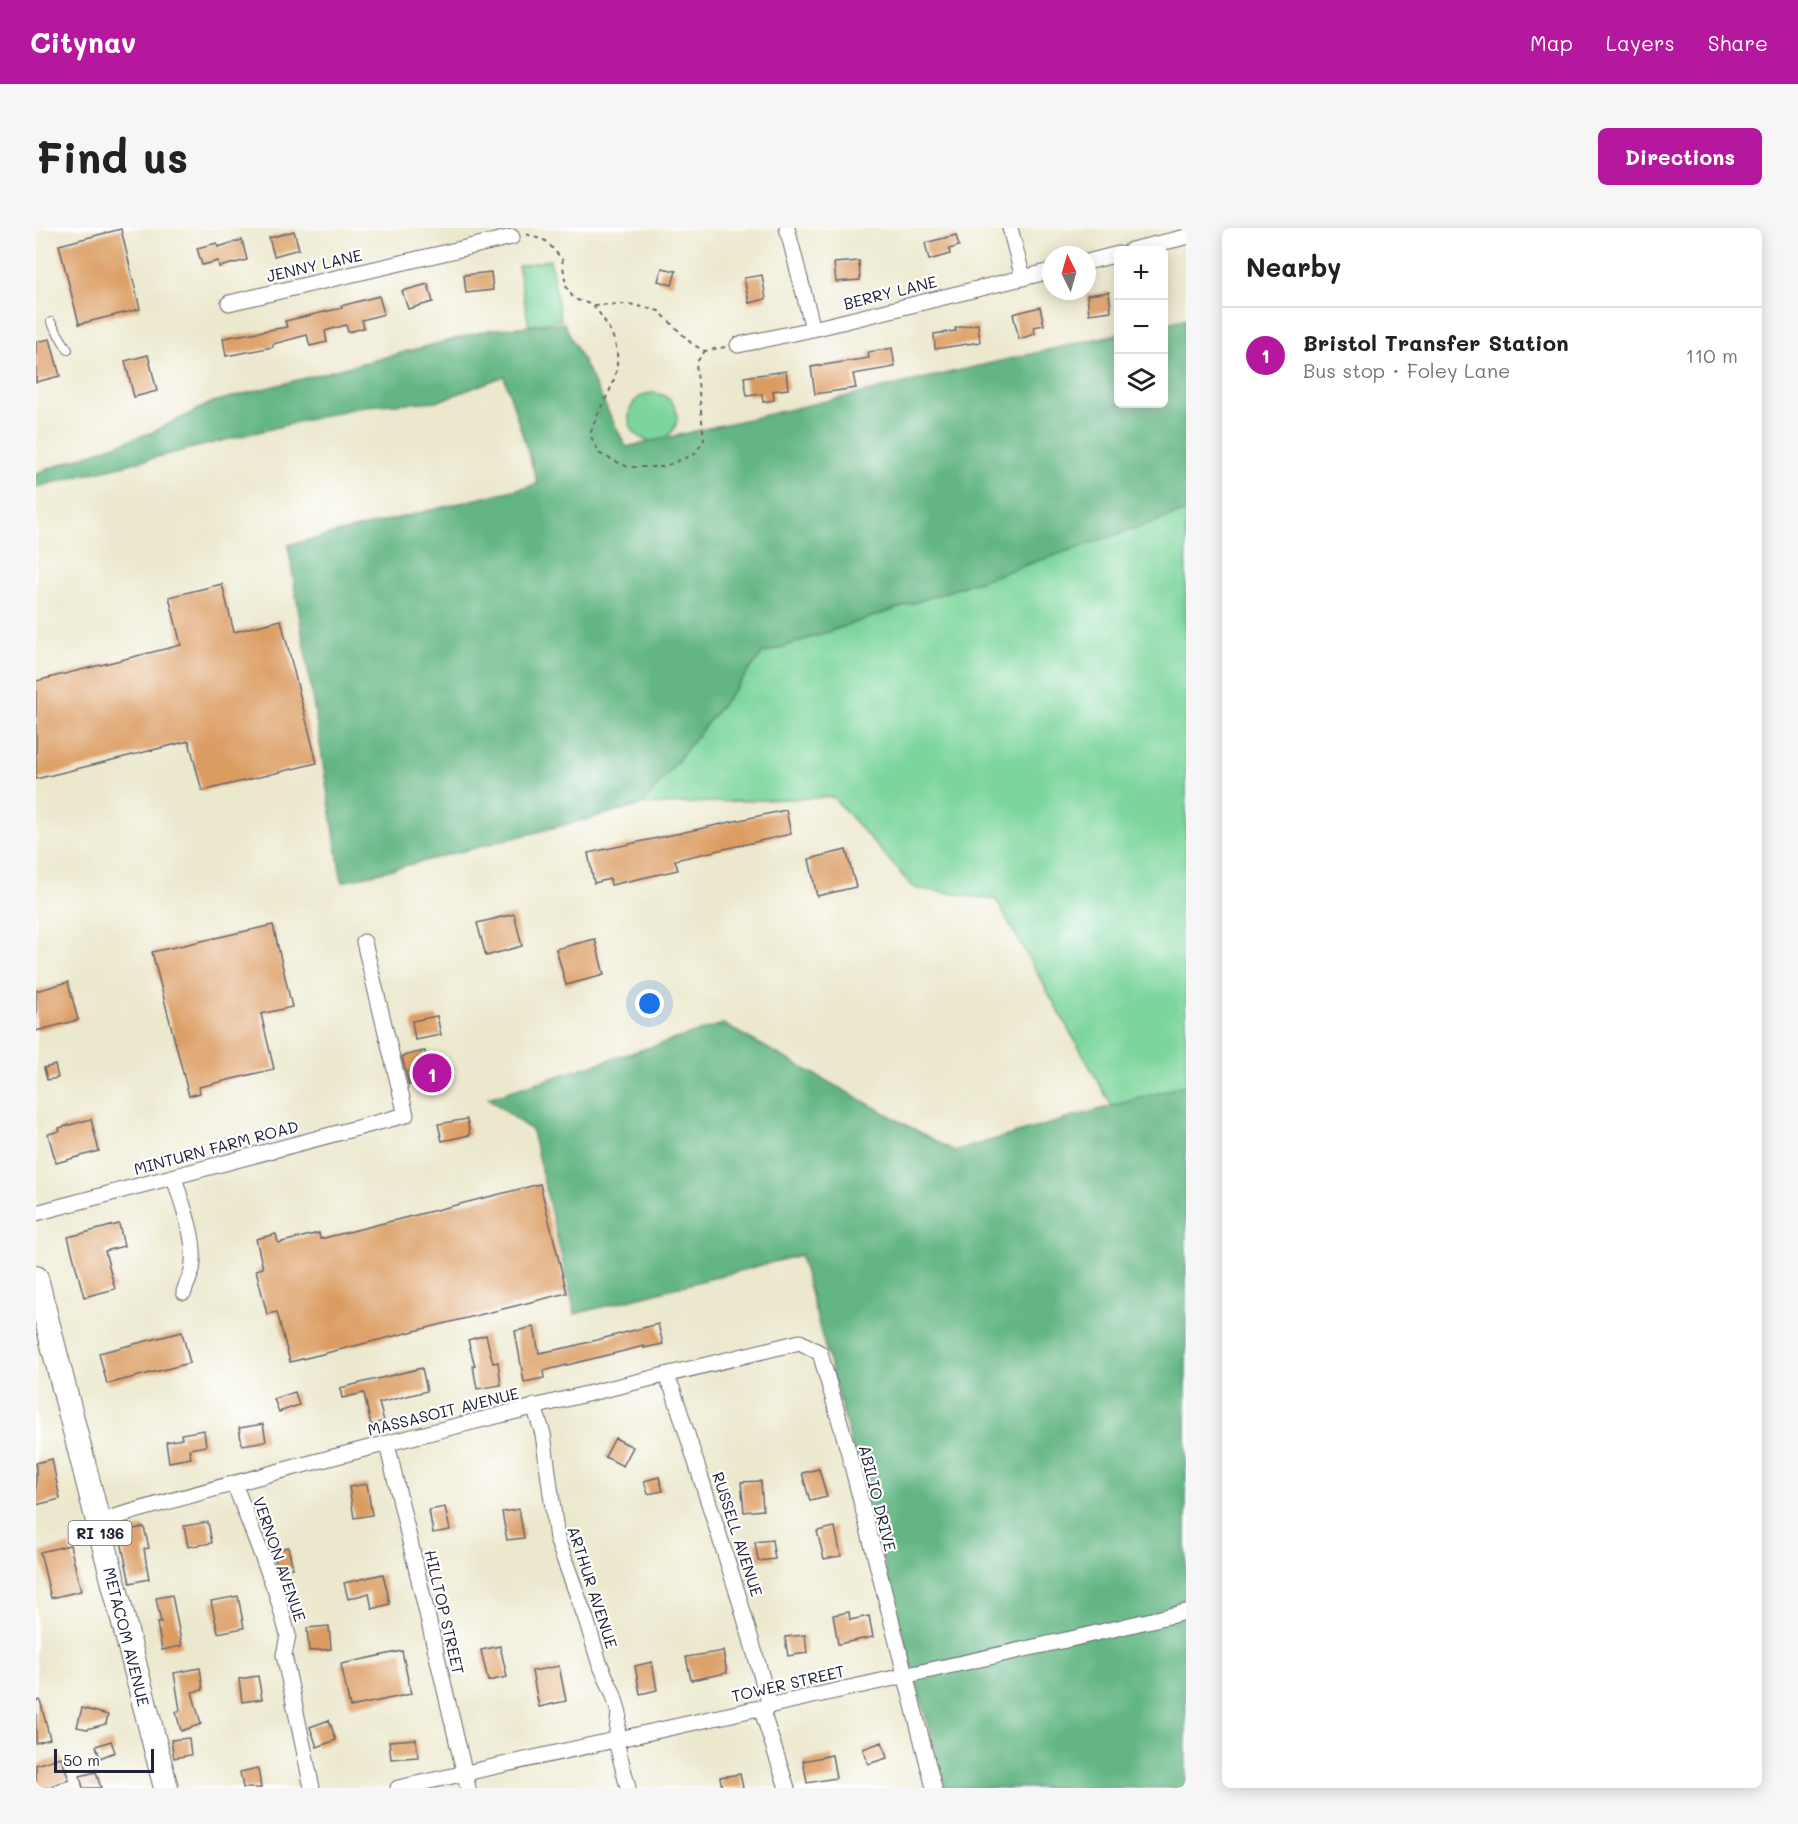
<!DOCTYPE html>
<html lang="en">
<head>
<meta charset="utf-8">
<style>
  body { margin:0; font-family:Mali,sans-serif; background:#f6f6f6; color:#222 }
  .controls { position:absolute; right:18px; top:18px; display:grid; overflow:hidden; border-radius:9px; box-shadow:0 3px 15px #0003 }
  .controls button { width:54px; height:54px; display:grid; place-items:center; padding:0; border:0; border-bottom:2px solid #e0e0e0; background:#fff; color:#222; font:30px sans-serif }
  .compass { position:absolute; left:1006px; top:18px; width:54px; height:54px; border-radius:50%; background:#fff; box-shadow:0 3px 15px #0003; rotate:355deg }
  .scale { position:absolute; left:18px; bottom:15px; width:100px; box-sizing:border-box; padding-left:6px; border:3px solid #22223b; border-top:0; font-size:16px; line-height:21px; white-space:nowrap; color:#22223b; -webkit-text-stroke:4px #fff; paint-order:stroke }
  .you { position:absolute; left:614px; top:776px; width:21px; height:21px; margin:-15px; border:4px solid #fff; border-radius:50%; background:#1a73e8; box-shadow:0 0 0 9px #1a73e833 }
  .badge { display:grid; place-items:center; width:39px; height:39px; border-radius:50%; background:#b5179e; color:#fff; font-size:20px; font-weight:700 }
  .pin { position:absolute; translate:-50% -50%; border:3px solid #fff; box-shadow:0 2px 6px #0006 }
  .list { margin:0; padding:0; list-style:none }
  h2 { display:flex; justify-content:space-between; align-items:center; height:78px; margin:0; padding:0 24px; font-size:26px }
  h2 small { font-size:20px; font-weight:400; color:#767676 }
  .list li { display:grid; grid-template-columns:39px 1fr auto; gap:18px; align-items:center; box-sizing:border-box; height:96px; padding:0 24px; border-top:2px solid #e0e0e0 }
  .list b { display:block; font-size:22px; white-space:nowrap }
  .list p { margin:0; font-size:20px; white-space:nowrap; color:#767676 }
  .list em { font-size:20px; font-style:normal; color:#767676 }
  .icon { flex:none; width:33px; height:33px; fill:none; stroke:currentColor; stroke-width:2; stroke-linecap:round; stroke-linejoin:round }
  .map { position:relative; flex:none; width:1150px; height:1560px; overflow:hidden; border-radius:9px }
  header { display:flex; align-items:center; gap:36px; box-sizing:border-box; height:84px; padding:0 30px; background:#b5179e; color:#fff }
  header strong { font-size:28px }
  nav { display:flex; gap:33px; margin-inline-start:auto; font-size:21px }
  .intro { display:flex; align-items:center; justify-content:space-between; box-sizing:border-box; height:144px; padding:0 36px }
  h1 { margin:0; font-size:42px }
  .button { padding:15px 27px; border-radius:9px; background:#b5179e; color:#fff; font-size:21px; font-weight:700 }
  main { display:flex; gap:36px; padding:0 36px }
  aside { flex:1; background:#fff; border-radius:9px; box-shadow:0 3px 15px #0003 }
  .map>svg:first-child { display:block }
  .green { fill:#7bd59b; stroke:#4e7c6b; stroke-width:1.5 }
  .forest { fill:#64b683; stroke:#436c5f; stroke-width:1.5 }
  .building { fill:#db9c62 }
  .lines { fill:none; stroke-linecap:round; stroke-linejoin:round }
  .lane-casing { stroke:#69676e; stroke-width:10 }
  .street-casing { stroke:#69676e; stroke-width:17 }
  .primary-casing { stroke:#69676e; stroke-width:26 }
  .path { stroke:#69676e; stroke-width:2; stroke-dasharray:4.5 4.5; stroke-linecap:butt }
  .lane { stroke:#fff; stroke-width:8 }
  .street { stroke:#fff; stroke-width:15 }
  .primary { stroke:#fff; stroke-width:24 }
  .labels { text-anchor:middle; dominant-baseline:central; stroke-width:4.5; stroke-linejoin:round; paint-order:stroke }
  .shield { fill:#fff; stroke:#646476; stroke-width:1.5 }
  .shield-label { font-size:15px; font-weight:bold; fill:#22223b }
  .street-label { font-size:16px; fill:#22223b; stroke:#fff }
</style>
</head>
<body>
<header>
<strong>Citynav</strong>
<nav><a>Map</a><a>Layers</a><a>Share</a></nav>
</header>
<div class="intro"><h1>Find us</h1><a class="button">Directions</a></div>
<main>
<div class="map">
<svg width="1150" height="1560" viewBox="0 0 1150 1560">
  <rect width="100%" height="100%" fill="#fff"/>
  <filter id="ink" filterUnits="userSpaceOnUse"><feTurbulence type="fractalNoise" baseFrequency=".0167" numOctaves="2"/><feDisplacementMap in="SourceGraphic" scale="12" xChannelSelector="R" yChannelSelector="G"/><feConvolveMatrix kernelMatrix="1 2 1 2 8 2 1 2 1" color-interpolation-filters="sRGB"/></filter>
  <filter id="wash" filterUnits="userSpaceOnUse"><feTurbulence type="fractalNoise" baseFrequency=".008" numOctaves="4" result="noise"/><feDisplacementMap in="SourceGraphic" scale="24" xChannelSelector="R" yChannelSelector="G"/><feGaussianBlur stdDeviation="1.35" result="paint"/><feColorMatrix in="noise" values="0 0 0 0 0 0 0 0 0 0 0 0 0 0 0 0 0 1.4 0 .05"/><feComposite in="paint" operator="in"/></filter>
  <g filter="url(#wash)">
    <rect width="100%" height="100%" fill="#ece8cd"/>
    <!-- green -->
    <path class="green" d="M514,32L525,92L493,98L482,38Z
      M593 189a24 24 0 1 1 48 0a24 24 0 1 1-48 0Z
      M1150,283V857L1076,878L960,672L878,660L797,569L606,577L726,426Z"/>
    <!-- forest -->
    <path class="forest" d="M1150,90V283L726,426L606,577L306,654L252,317L502,256L468,148L403,173L327,178L0,259V245L117,204L177,174L453,102L528,95L590,219L1082,106V176H1128V96Z
      M687,796L918,923L1150,857V1560H909L764,1027L539,1086L496,903L452,870Z"/>
    <g id="blocks">
      <!-- building -->
      <path class="building" d="M85,1L104,81L43,96L23,17Z
        M258,3L263,21L238,28L233,10Z
        M920,7L923,18L913,21L914,26L893,32L889,15Z
        M206,12L211,32L183,39L182,33L166,37L161,20L181,15L182,19Z
        M823,33L824,52L800,54L798,35Z
        M626,40L640,43L636,57L622,53Z
        M455,44L457,62L430,65L428,47Z
        M726,47L730,71L713,75L708,50Z
        M392,56L397,74L372,81L366,63Z
        M1073,64L1075,83L1053,86L1051,67Z
        M343,68L348,86L326,92L328,100L312,104L310,97L289,103L291,114L274,118L271,107L237,116V119L190,128L187,110L251,99L249,93L306,80L305,78Z
        M1004,79L1008,97L998,99L999,106L983,111L977,86Z
        M942,96L944,114L899,121L898,106L920,103L919,100Z
        M14,111L24,148L0,154V114Z
        M856,120L859,139L817,146L820,160L779,166L775,139L833,130L832,124Z
        M112,127L121,163L98,169L89,133Z
        M750,143L752,161L737,163L738,172L727,174L726,166L711,168L708,149Z
        M186,356L198,404L245,392L281,535L166,563L153,513L0,551V453L145,417L133,369Z
        M750,582L755,606L639,632L642,642L575,657L574,651L558,655L552,625Z
        M810,622L820,659L781,668L773,631Z
        M478,686L486,718L450,728L441,695Z
        M237,697L256,779L225,786L238,841L163,859L164,865L153,868L116,724Z
        M559,711L568,747L530,757L520,721Z
        M32,754L42,792L0,803V763Z
        M401,788L405,807L379,812L376,793Z
        M389,823L392,834L404,831L408,849L373,857L366,828Z
        M19,837L22,850L11,852L8,840Z
        M55,891L63,923L20,935L12,906L24,903L23,900Z
        M431,891L434,907L406,913L402,896Z
        M504,956L531,1065L254,1134L241,1084L231,1086L220,1042L227,1040L220,1011L240,1006L242,1015L283,1005L284,1011Z
        M83,996L88,1018L69,1023L79,1061L48,1069L32,1009Z
        M622,1096L627,1116L608,1120V1118L507,1143L508,1150L488,1154L479,1103L498,1099L503,1125L534,1119Z
        M146,1104L154,1135L71,1156L63,1125Z
        M450,1107L457,1135L462,1134L465,1157L441,1161L437,1138H439L432,1112Z
        M386,1140L391,1163L343,1175L348,1193L335,1197L328,1165L306,1170L304,1160Z
        M259,1164L263,1177L243,1184L238,1171Z
        M227,1196L230,1213L206,1217L203,1200Z
        M168,1202L170,1218L153,1221L155,1230L133,1234L130,1214L146,1211L145,1206Z
        M579,1210L597,1219L587,1238L569,1229Z
        M16,1231L24,1271L0,1277V1235Z
        M783,1241L791,1269L774,1273L766,1245Z
        M623,1249L627,1263L612,1266L608,1253Z
        M725,1253L727,1282L708,1284L705,1254Z
        M331,1256L336,1287L318,1290L313,1259Z
        M409,1279L414,1302L397,1305L393,1282Z
        M483,1281L488,1310L471,1312L466,1284Z
        M172,1294L176,1315L152,1319L148,1298Z
        M108,1299L113,1320L108,1321L113,1351L94,1355L83,1304Z
        M799,1299L805,1328L788,1331L781,1303Z
        M736,1312L739,1331L722,1333L719,1314Z
        M34,1317L45,1363L15,1370L4,1324Z
        M252,1319L257,1340L242,1343L237,1323Z
        M347,1346L354,1376L336,1381L333,1365L312,1371L308,1355Z
        M136,1367L146,1418L126,1422L121,1395H125L120,1370Z
        M202,1368L208,1400L182,1405L175,1373Z
        M813,1384L814,1392L833,1388L837,1409L802,1416L797,1387Z
        M293,1398L295,1421L273,1423L271,1400Z
        M769,1407L771,1425L752,1428L749,1409Z
        M464,1418L471,1449L452,1453L445,1422Z
        M366,1423L375,1466L314,1479L305,1436Z
        M687,1423L691,1445L655,1452L650,1429Z
        M616,1434L621,1462L604,1466L599,1438Z
        M523,1438L530,1473L503,1479L496,1443Z
        M164,1440L167,1462L156,1464L165,1496L145,1503L140,1484L144,1482L138,1445Z
        M222,1448L226,1471L206,1474L203,1451Z
        M4,1472L14,1511L0,1515V1473Z
        M46,1480L72,1487L70,1496L51,1501L41,1499Z
        M293,1492L300,1512L281,1519L274,1499Z
        M153,1510L155,1527L138,1530L135,1512Z
        M380,1511L382,1529L355,1531L353,1513Z
        M75,1513L79,1524L64,1530L60,1518Z
        M846,1514L851,1530L832,1536L827,1521Z
        M796,1527L800,1550L771,1555L767,1533Z
        M25,1529L33,1552L17,1557L18,1560H0V1537Z
        M222,1540L225,1560H207L204,1544Z
        M60,1544L65,1560H47L44,1548Z
        M704,1546L707,1560H686L684,1549Z"/>
    </g>
  </g>
  <g filter="url(#ink)">
    <use href="#blocks" fill-opacity="0" stroke="#69676e" stroke-width="1.5"/>
    <g class="lines">
      <!-- lane casing -->
      <g class="lane-casing">
        <path id="lane" d="M15,94L32,122"/>
      </g>
      <!-- street casing -->
      <g class="street-casing">
        <path id="street" d="M751,0L777,101
          M974,0L987,50
          M1095,22L1150,9
          M1051,34L1082,26
          M193,75L476,9
          M702,117L777,101L1015,43
          M138,949C146,978 162,1012 156,1042C154,1049 150,1057 148,1064
          M0,985L370,887L328,714
          M629,1147L637,1162L703,1370L734,1478
          M498,1178L507,1206L521,1311L550,1391L563,1434L577,1465L583,1485L580,1513L592,1560
          M351,1216L432,1560
          M198,1255L240,1364L252,1407L248,1427L276,1560
          M61,1294C293,1226 529,1172 764,1114L784,1125L812,1222L898,1560
          M725,1480L751,1560
          M362,1560L1039,1410L1150,1384"/>
      </g>
      <!-- primary casing -->
      <g class="primary-casing">
        <g id="primary">
          <path id="s1" d="M0,1050L130,1560"/>
        </g>
      </g>
      <!-- path -->
      <path class="path" d="M490,6L510,13L526,31L530,58L538,71L557,77L593,76L623,83L656,116L669,123L689,119
        M557,77C581,107 590,131 571,168C564,182 559,191 554,207L564,226L592,239H627L659,226L668,212L660,135L669,123"/>
      <!-- lane -->
      <use href="#lane" class="lane"/>
      <!-- street -->
      <use href="#street" class="street"/>
      <!-- primary -->
      <use href="#primary" class="primary"/>
    </g>
  </g>
  <g class="labels">
    <!-- shield labels -->
    <rect class="shield" x="32.5" y="1293" width="63" height="24" rx="4.5"/>
    <g class="shield-label">
      <text x="64" y="1305">RI 136</text>
    </g>
    <!-- street labels -->
    <g class="street-label">
      <text transform="translate(278 37) rotate(-13)">JENNY LANE</text>
      <text transform="translate(854 64) rotate(-14)">BERRY LANE</text>
      <text transform="translate(180 919) rotate(-15)">MINTURN FARM ROAD</text>
      <text transform="translate(407 1183) rotate(-14)">MASSASOIT AVENUE</text>
      <text transform="translate(842 1270) rotate(76)">ABILIO DRIVE</text>
      <text transform="translate(702 1306) rotate(72)">RUSSELL AVENUE</text>
      <text transform="translate(244 1331) rotate(71)">VERNON AVENUE</text>
      <text transform="translate(557 1359) rotate(72)">ARTHUR AVENUE</text>
      <text transform="translate(409 1384) rotate(77)">HILLTOP STREET</text>
      <text stroke="none"><textPath href="#s1" startOffset="370">METACOM AVENUE</textPath></text>
      <text transform="translate(752 1455) rotate(-13)">TOWER STREET</text>
    </g>
  </g>
</svg>
<div class="controls">
<button>+</button>
<button>−</button>
<button><svg class="icon" aria-label="layers" viewBox="0 0 24 24"><path d="M12 4l9 5-9 5-9-5zM3 14l9 5 9-5"/></svg></button>
</div>
<svg class="compass" viewBox="-18 -18 36 36"><path d="M0-13l5 13h-10z" fill="#e53935"/><path d="M0 13l5-13h-10z" fill="#767676"/></svg>
<div class="scale">50 m</div>
<div class="you"></div>
<div class="pin badge" style="left:396px;top:845px">1</div>
</div>
<aside>
<h2>Nearby<small></small></h2>
<ul class="list">
<li><span class="badge">1</span><div><b>Bristol Transfer Station</b><p>Bus stop · Foley Lane</p></div><em>110 m</em></li>
</ul>
</aside>
</main>
</body>
</html>
